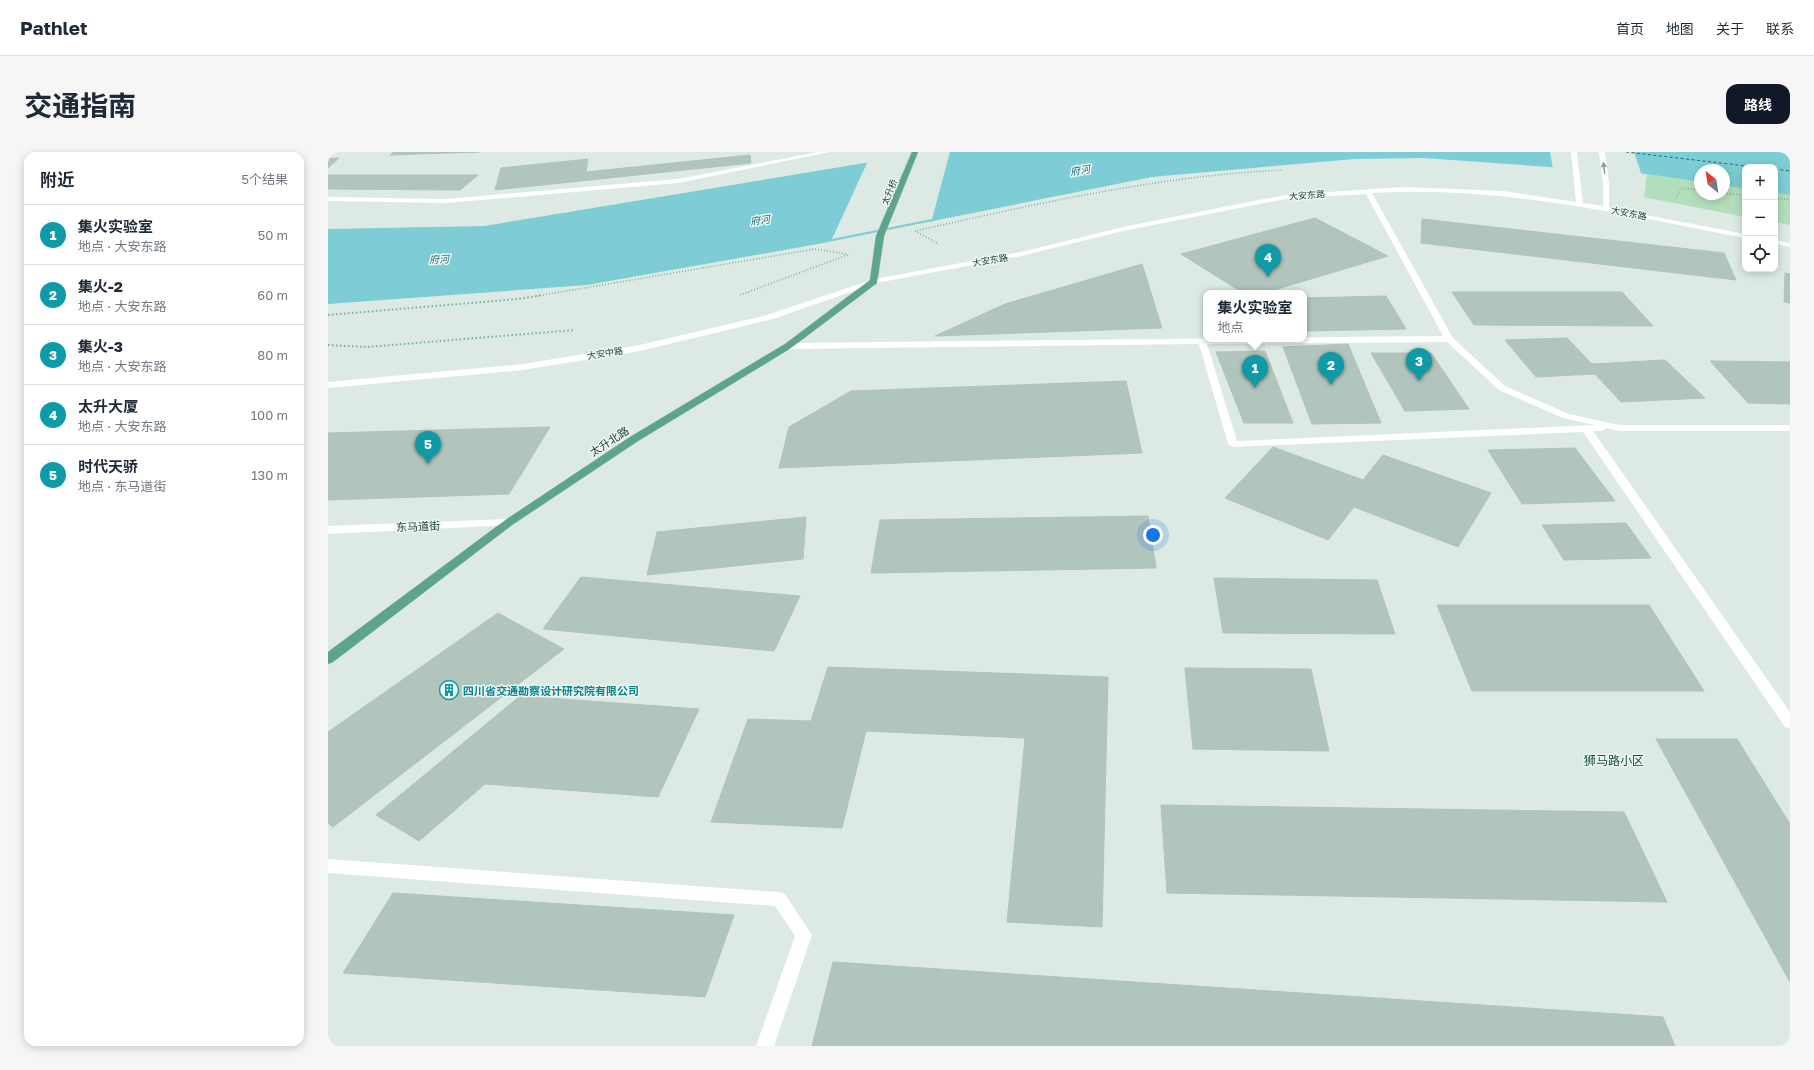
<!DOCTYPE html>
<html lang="zh">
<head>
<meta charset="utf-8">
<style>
  body { margin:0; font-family:"Golos Text","Noto Sans SC",sans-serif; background:#f6f6f7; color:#1f2937 }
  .controls { position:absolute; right:12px; top:12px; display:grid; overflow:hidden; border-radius:8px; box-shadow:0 2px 10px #0003 }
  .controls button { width:36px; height:36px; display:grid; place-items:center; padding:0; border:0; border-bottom:1px solid #e0e1e3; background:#fff; color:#1f2937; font:20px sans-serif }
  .compass { position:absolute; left:1366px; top:12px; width:36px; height:36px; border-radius:50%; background:#fff; box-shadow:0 2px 10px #0003; rotate:330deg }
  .you { position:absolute; left:825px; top:383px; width:14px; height:14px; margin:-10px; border:3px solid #fff; border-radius:50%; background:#1a73e8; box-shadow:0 0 0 6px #1a73e833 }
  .badge { display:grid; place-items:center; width:26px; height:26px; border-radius:50%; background:#111827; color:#fff; font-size:13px; font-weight:700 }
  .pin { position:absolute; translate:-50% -33px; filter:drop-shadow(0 1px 2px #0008) }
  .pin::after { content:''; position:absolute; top:21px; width:14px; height:12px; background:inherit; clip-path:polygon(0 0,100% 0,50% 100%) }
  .popup { position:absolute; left:875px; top:138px; width:104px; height:52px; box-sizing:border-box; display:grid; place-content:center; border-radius:8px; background:#fff; filter:drop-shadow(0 1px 3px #0005); font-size:13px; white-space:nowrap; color:#747a83 }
  .popup b { font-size:15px; color:#1f2937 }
  .popup::after { content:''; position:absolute; left:50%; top:100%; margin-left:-8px; border:8px solid transparent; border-top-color:#fff }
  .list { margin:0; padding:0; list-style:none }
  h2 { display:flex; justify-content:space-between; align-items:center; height:52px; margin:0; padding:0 16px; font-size:17px }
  h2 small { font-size:13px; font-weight:400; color:#747a83 }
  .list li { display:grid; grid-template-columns:26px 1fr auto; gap:12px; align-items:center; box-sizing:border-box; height:60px; padding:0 16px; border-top:1px solid #e0e1e3 }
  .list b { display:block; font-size:15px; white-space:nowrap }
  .list p { margin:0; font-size:13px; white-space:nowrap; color:#747a83 }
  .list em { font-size:13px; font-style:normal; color:#747a83 }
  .icon { flex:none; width:22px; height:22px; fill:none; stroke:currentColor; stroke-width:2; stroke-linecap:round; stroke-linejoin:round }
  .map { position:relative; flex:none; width:1462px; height:894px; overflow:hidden; border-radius:12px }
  header { display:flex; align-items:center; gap:24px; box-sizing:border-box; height:56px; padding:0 20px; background:#fff; border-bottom:1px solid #e0e1e3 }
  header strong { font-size:19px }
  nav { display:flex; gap:22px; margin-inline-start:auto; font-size:14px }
  .intro { display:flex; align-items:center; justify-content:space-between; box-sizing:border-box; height:96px; padding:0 24px }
  h1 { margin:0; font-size:28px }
  .button { padding:10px 18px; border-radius:12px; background:#111827; color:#fff; font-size:14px; font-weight:700 }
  main { display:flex; gap:24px; padding:0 24px }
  aside { flex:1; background:#fff; border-radius:12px; box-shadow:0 2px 10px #0003 }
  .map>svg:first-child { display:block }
  .green { fill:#b3debc }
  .water { fill:#7ecdd6 }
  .pier { fill:#dceae3 }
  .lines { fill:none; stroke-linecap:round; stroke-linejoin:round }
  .ferry { stroke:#136f7b; stroke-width:1; stroke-dasharray:3 2.5; stroke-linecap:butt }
  .building { fill:#b2c5bc; stroke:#afc4ba }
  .major-casing { stroke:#bbc4c1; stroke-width:1 }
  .path-far1 { stroke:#7ab19d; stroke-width:1.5; stroke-dasharray:1 2; stroke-linecap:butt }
  .path { stroke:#7ab19d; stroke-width:2; stroke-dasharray:1.5 2.5; stroke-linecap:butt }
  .minor { fill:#fff; fill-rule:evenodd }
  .major { fill:#5da48e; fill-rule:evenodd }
  .oneway { fill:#8e9d98 }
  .labels { text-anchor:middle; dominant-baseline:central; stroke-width:3; stroke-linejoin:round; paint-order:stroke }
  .far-street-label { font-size:9px; fill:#1d3b31; stroke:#edf7f1 }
  .far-water-label { font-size:10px; font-style:italic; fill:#136f7b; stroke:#edf7f1 }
  .street-label { font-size:11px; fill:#1d3b31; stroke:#edf7f1 }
  .culture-label { font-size:11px; font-weight:bold; fill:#0d838f; stroke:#edf7f1; text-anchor:start }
  .neighbourhood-label { font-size:12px; fill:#184e3e; stroke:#edf7f1 }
</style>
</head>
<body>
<header>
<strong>Pathlet</strong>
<nav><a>首页</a><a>地图</a><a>关于</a><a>联系</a></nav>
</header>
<div class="intro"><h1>交通指南</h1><a class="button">路线</a></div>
<main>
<aside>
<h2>附近<small>5个结果</small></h2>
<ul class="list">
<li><span class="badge" style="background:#0f9aa8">1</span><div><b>集火实验室</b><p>地点 · 大安东路</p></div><em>50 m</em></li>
<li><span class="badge" style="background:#0f9aa8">2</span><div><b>集火-2</b><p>地点 · 大安东路</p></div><em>60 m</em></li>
<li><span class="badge" style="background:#0f9aa8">3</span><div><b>集火-3</b><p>地点 · 大安东路</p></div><em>80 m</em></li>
<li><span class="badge" style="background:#0f9aa8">4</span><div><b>太升大厦</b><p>地点 · 大安东路</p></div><em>100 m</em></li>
<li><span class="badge" style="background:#0f9aa8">5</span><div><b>时代天骄</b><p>地点 · 东马道街</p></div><em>130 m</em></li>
</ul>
</aside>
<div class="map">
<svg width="1462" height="894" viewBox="0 0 1462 894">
  <rect width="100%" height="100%" fill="#dceae3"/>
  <!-- green -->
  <path class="green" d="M1319,22L1372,30V42H1396V33L1417,37V65L1316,45Z
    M1447,41L1462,43V73L1447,70Z"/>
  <!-- water -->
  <path class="water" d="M603,0H1462V43L1447,41V15H1417V37L1396,33V18H1372V30L1319,22L1096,6L1027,7L946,14L824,25L490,92L259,133L0,152V77L156,74Z"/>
  <!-- pier -->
  <path class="pier" d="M595,0H622L604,67L504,87L540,9Z
    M1222,0H1306L1314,24L1225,17Z"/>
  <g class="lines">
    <!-- ferry -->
    <path class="ferry" d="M1298,0L1427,15
      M1447,17L1462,19"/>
  </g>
  <!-- building -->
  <path class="building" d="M66,0H151L62,3Z
    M422,3L423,11L167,38L173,16L260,7L258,20Z
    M11,6L0,16V7Z
    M0,23H150L132,38L0,37Z
    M987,66L1060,104L936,141H915L853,102Z
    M1094,67L1396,101L1408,128L1093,91Z
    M814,112L834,176L607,184L677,152Z
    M1457,121L1462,122V151L1456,150Z
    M1124,140H1294L1325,174L1146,173Z
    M1058,144L1078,177L976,179V146Z
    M1239,186L1264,212L1337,208L1377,246L1293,250L1267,222L1208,225L1177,188Z
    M1020,192L1053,271L984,272L955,195Z
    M937,199L965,271H916L888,200Z
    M1043,201H1103L1141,257L1077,259Z
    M1382,209L1462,210V252L1420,251Z
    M798,229L814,301L451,316L461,275L523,239Z
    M222,275L181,342L0,348V281Z
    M945,295L1035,328L1055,303L1163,341L1130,395L1026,355L1000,388L897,346Z
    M1247,296L1287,349L1194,352L1160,298Z
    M820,364L828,416L543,421L552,368Z
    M478,365L475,407L319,423L329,380Z
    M1298,371L1323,406L1236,408L1214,373Z
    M253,425L472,444L446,499L215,477Z
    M886,426L1049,428L1067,482L895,481Z
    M1109,453H1321L1376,539H1144Z
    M170,461L236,497L5,675L0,671V580Z
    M500,515L780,525L774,775L679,770L697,586L538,579L514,676L383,670L420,567L483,569Z
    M857,516L983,517L1001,599L865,597Z
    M192,544L371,557L330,645L157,632L91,689L48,663Z
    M1328,587H1409L1462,672V830Z
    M833,653L1296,660L1339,750L839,741Z
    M65,741L406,763L377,845L15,821Z
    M505,810L1335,865L1347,894H484Z"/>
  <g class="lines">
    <!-- major casing -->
    <g class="major-casing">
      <path id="major" d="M584,0H590L556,84L549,131L463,196L310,289L184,373L5,510L0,512V500L176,369L302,285L457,192L542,128L548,84Z"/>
    </g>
    <!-- path-far1 -->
    <path class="path-far1" d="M1396,41L1417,43
      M1348,46L1353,36L1372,38
      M1447,46L1462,48
      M609,91L587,79C708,52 830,24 954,18
      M412,143L522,102
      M209,144L487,97L518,102"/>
    <!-- path -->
    <path class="path" d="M0,163L190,147L215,143
      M0,193L39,195L247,178"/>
    <!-- minor -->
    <path class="minor" d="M490,0H502L350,31L118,51L0,49V45L118,47L350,27Z
      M1243,0H1249L1255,51L1275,54V32L1271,0H1277L1281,32V56L1417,82V86C1294,62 1170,33 1044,41L1125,186L1177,234L1241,262L1291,273H1462V279H1291L1279,276L1274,279H1265L1462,560V576L1457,575L1255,280L905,295L900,292L871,192L460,197L456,194L460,191L1115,184L1038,42L957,47L795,79L693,104L548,131L445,167L312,199L195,218L0,236V230L195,212L312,193L439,163L546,127L693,100L795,75L957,43L1075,35L1175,39L1248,50ZM1119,190L1171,238L1235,266L1267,273L909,289L879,192Z
      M1447,88L1462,91V95L1447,92Z
      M180,367L186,371L184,373L0,382V374Z
      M0,707L451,740L457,742L484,783L446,894H428L467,784L447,754L0,721Z"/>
    <!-- major -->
    <use href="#major" class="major"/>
  </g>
  <!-- one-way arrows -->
  <defs><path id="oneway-solid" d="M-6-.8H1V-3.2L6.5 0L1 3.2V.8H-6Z"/></defs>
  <use class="oneway" href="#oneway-solid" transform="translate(1276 16) rotate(-97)"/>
  <!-- icons -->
  <defs>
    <g id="building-ring" transform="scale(1)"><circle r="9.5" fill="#edf7f1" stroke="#0f9aa8" stroke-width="1.5"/><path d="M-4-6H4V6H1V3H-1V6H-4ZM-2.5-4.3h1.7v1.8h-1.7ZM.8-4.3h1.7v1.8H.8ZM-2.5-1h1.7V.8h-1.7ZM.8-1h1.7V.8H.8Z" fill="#0f9aa8"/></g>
  </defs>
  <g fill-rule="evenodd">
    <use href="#building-ring" x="121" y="538"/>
  </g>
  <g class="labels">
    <!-- far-street labels -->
    <g class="far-street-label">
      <text transform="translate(561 40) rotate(-68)">太升桥</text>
      <text transform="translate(979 43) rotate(-4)">大安东路</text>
      <text transform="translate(1301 61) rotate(11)">大安东路</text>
      <text transform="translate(662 108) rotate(-10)">大安东路</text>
      <text transform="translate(277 201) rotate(-9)">大安中路</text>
    </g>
    <!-- far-water labels -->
    <g class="far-water-label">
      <text transform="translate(752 18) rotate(-9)">府河</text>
      <text transform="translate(432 68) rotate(-8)">府河</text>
      <text transform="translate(111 107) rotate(-2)">府河</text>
    </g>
    <!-- street labels -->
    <g class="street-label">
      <text transform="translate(281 289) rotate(-33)">太升北路</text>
      <text transform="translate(90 374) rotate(-2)">东马道街</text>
    </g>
    <!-- culture labels -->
    <g class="culture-label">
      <text x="135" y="538">四川省交通勘察设计研究院有限公司</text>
    </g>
    <!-- neighbourhood labels -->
    <g class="neighbourhood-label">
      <text x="1286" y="608">狮马路小区</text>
    </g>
  </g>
</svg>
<div class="controls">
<button>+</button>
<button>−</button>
<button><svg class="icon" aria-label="locate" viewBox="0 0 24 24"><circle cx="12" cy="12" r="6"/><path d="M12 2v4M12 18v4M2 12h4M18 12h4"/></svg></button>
</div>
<svg class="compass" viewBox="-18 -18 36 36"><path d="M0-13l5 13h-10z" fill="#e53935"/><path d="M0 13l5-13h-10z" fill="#747a83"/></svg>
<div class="you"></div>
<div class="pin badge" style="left:927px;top:236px;background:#0f9aa8">1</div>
<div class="popup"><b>集火实验室</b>地点</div>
<div class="pin badge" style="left:1003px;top:233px;background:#0f9aa8">2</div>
<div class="pin badge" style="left:1091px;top:229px;background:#0f9aa8">3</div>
<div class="pin badge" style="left:940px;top:125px;background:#0f9aa8">4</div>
<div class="pin badge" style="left:100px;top:312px;background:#0f9aa8">5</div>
</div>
</main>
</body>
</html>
